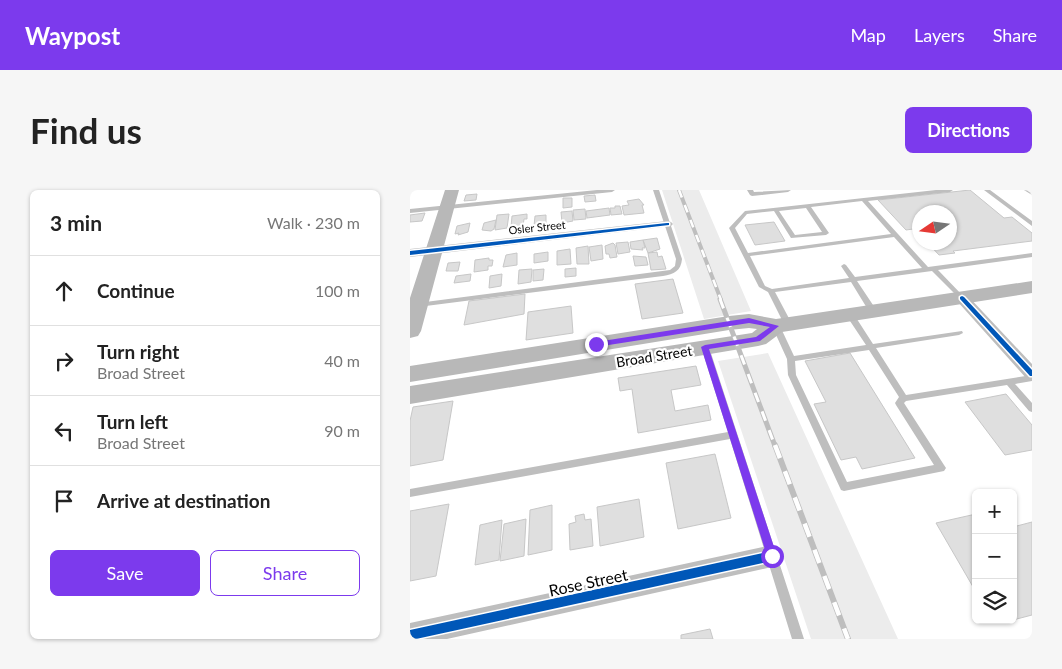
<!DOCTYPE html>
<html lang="en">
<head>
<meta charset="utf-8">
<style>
  body { margin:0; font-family:Lato,sans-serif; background:#f6f6f6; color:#222 }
  .controls { position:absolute; right:15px; bottom:15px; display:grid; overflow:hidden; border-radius:8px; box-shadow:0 1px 4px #0004 }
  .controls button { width:45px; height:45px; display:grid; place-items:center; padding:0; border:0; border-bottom:1px solid #e0e0e0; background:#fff; color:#222; font:25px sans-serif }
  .compass { position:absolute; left:502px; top:15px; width:45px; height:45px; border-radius:50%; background:#fff; box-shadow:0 1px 4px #0004; rotate:257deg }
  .stop { position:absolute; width:15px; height:15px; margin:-11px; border:4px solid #7c3aed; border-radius:50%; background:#fff }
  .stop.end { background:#7c3aed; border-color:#fff; box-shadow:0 1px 5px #0008 }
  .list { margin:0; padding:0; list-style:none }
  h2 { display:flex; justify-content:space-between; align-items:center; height:65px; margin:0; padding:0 20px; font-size:21px }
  h2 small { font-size:16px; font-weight:400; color:#767676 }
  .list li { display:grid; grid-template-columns:32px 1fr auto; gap:15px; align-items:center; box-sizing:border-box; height:70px; padding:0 20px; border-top:1px solid #e0e0e0 }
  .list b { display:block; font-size:19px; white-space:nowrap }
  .list p { margin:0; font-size:16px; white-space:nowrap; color:#767676 }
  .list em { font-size:16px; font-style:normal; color:#767676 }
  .actions { display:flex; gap:10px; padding:15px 20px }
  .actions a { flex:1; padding:11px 0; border:1px solid #7c3aed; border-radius:8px; text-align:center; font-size:18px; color:#7c3aed }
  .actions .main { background:#7c3aed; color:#fff }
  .icon { flex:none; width:28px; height:28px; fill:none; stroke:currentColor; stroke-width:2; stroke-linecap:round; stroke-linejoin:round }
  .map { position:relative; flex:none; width:622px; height:449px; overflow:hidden; border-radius:8px }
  header { display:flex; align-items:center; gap:30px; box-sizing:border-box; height:70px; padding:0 25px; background:#7c3aed; color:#fff }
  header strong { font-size:24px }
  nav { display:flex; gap:28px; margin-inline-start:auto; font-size:18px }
  .intro { display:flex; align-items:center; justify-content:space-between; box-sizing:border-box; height:120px; padding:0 30px }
  h1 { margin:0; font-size:35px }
  .button { padding:12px 22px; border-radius:8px; background:#7c3aed; color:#fff; font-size:18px; font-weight:700 }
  main { display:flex; gap:30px; padding:0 30px }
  aside { flex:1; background:#fff; border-radius:8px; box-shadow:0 1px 4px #0004 }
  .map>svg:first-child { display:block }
  .green { fill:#ececec }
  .building { fill:#dfdfdf; stroke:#c7c7c7 }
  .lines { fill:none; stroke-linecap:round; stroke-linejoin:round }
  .lane { fill:#bebebe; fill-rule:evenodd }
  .street { fill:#bebebe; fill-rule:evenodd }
  .secondary { fill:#b8b8b8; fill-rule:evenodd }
  .rail-far2-casing { stroke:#bebebe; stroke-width:4 }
  .rail-far1-casing { stroke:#bebebe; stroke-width:5 }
  .rail-casing { stroke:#bebebe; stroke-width:6 }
  .rail-far2 { stroke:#fff; stroke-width:2.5; stroke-dasharray:8; stroke-linecap:butt }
  .rail-far1 { stroke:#fff; stroke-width:3; stroke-dasharray:10; stroke-linecap:butt }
  .rail { stroke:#fff; stroke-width:4.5; stroke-dasharray:14; stroke-linecap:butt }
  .cycleway-casing { stroke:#fff; stroke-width:3 }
  .cycleway { fill:#0057b8; fill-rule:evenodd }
  .route { fill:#7c3aed }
  .labels { text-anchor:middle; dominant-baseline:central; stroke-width:4.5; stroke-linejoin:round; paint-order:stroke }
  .far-street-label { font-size:11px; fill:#000; stroke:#fff }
  .street-label { font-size:14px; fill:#000; stroke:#fff }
  .near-street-label { font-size:16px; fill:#000; stroke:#fff }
</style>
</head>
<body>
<header>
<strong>Waypost</strong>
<nav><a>Map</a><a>Layers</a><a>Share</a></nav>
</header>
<div class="intro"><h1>Find us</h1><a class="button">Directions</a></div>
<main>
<aside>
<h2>3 min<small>Walk · 230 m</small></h2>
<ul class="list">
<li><svg class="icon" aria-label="ahead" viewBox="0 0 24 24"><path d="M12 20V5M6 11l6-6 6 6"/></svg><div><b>Continue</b></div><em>100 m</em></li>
<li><svg class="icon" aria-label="right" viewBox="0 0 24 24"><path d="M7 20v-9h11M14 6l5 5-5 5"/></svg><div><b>Turn right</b><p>Broad Street</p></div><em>40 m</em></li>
<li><svg class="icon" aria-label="left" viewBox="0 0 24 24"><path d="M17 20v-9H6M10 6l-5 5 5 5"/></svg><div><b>Turn left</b><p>Broad Street</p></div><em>90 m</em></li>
<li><svg class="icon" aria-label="arrive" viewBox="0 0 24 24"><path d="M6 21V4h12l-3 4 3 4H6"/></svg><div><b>Arrive at destination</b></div></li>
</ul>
<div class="actions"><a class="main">Save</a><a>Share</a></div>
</aside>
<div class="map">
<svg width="622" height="449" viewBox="0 0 622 449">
  <rect width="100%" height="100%" fill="#fff"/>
  <!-- green -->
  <path class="green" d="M252,0H289L341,121L294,129Z
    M358,163L488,449H401L308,171Z"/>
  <!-- building -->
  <path class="building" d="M560,0L594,28L602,27L622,43V51L543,61L545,63L529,65L517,52H540V22H510V38L496,40L468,10Z
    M67,4L66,10L54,11L56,5Z
    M185,5L186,11L175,12L174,6Z
    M153,8H162V17L153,18Z
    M229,9L234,15H232L234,23L214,25L212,16L219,15L217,11Z
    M205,16H210L212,24L201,25L200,18H205Z
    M199,18L200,25L177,28L176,21Z
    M175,19L176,29L164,30L163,20Z
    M162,21L163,31L152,33L151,22Z
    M15,23L12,31L0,32V25Z
    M99,24L97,38L85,40L87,25Z
    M117,24V29H114L113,36L101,37L102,26Z
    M136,25V34L124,36L125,26Z
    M86,30L84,39L81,41L72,40L74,33Z
    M364,32L375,51L345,55L335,35Z
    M60,33L58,42L48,45L49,43L45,44L47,36Z
    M247,48L250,59L238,63L233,50Z
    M233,50L235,58H232L233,60L221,59L220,52Z
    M218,52L220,62L208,64L206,53Z
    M203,53L205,55L207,67L200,68L199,64H196L195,56Z
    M192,55L193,69L181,71L179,57Z
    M178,56L179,74H167L166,58Z
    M160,59L161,74L147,75V61Z
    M138,62V71L124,73V64Z
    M247,62L248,67L252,66L256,79L241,80L238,63Z
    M107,63V75L93,77L96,65Z
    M223,66L236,67L238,75L225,76Z
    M79,68V70H83L82,76H78V80L64,82L65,70Z
    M50,72L48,81H36L38,73Z
    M166,78V86L155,87V79Z
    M122,79L121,92L108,94L109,80Z
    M134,79L133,90L123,91V80Z
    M61,84L60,91L44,93L46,86Z
    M92,84L91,96L79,98L80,86Z
    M263,89L273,123L232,129L225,94Z
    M115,104L114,124L54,135L59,111Z
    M161,116L163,143L116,150L118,122Z
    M440,163L505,268L452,279L446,267L431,270L404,214L416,212L395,171Z
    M286,176L291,195L261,200L265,221L298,215L301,230L228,243L222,199L210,201L208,188Z
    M596,204L622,235V260L595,265L555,212Z
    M43,211L33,270L0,276V231L3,217Z
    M305,264L321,328L268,339L256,273Z
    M229,309L234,347L190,356L187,317Z
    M39,314L26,386L0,391V321Z
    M142,315V360L118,365L120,320Z
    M174,324L175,330L181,329L183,356L160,360L159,334L166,332L165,326Z
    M566,324V402L526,333Z
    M116,329L114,366L90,371L94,334Z
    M92,330L89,370L65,375L70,335Z
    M622,332V425L603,430V337Z
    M300,439L303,449H271V445Z"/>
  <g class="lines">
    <!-- lane -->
    <path class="lane" d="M187,0H205L202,2L0,23V19Z
      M243,0H249L272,69C271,81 264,84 253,86L0,118V114L260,80L265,76L266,69Z
      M337,0H343L344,2L381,0L378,2L342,6L340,5Z
      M526,0H543L540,2L458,11L518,77L622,63V67L528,80L554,107V109H550L522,81L447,91L467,121L463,123H460L441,92L365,102L382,134L378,136L374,134L358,102L349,97L319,38L335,21ZM452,11L481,44L338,63L325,38L337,24L364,21L381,48L416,45L419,43L401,17ZM396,18L412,42L385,45L369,21ZM484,47L512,78L445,87L436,75L434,74L431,76L439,88L362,99L355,96L340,66Z
      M574,0H580L622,31V36Z
      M437,123H443L463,154L552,141L553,143L549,145L466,158L496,205L622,185V191L605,194L622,213V222L619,221L597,195L496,211L494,213L534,275L536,278L534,281L434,301L431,300L378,185L377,169L362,136L366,134H369L384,166L456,155L436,125ZM459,160L489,207L485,213L486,215L524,275L437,292L386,185L385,171Z
      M295,154L299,157L394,449H382L320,249L0,307V299L318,242L291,157Z"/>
    <!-- street -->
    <path class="street" d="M614,0H622V5Z
      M257,31L261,32L263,34L261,36L0,67V59Z
      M552,104L557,105L622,174V190L616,188L547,111L545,108Z
      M362,355L370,359L373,366L370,373L362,377L37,449H0V433Z"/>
    <!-- secondary -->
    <path class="secondary" d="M35,0H49L11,141L8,146L0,148V108Z
      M622,91V103L372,142L356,154L348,156L0,214V196L342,143L347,139L339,138L319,140L0,192V176L319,126L339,124L366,129Z"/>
    <!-- rail-far2 casing -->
    <g class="rail-far2-casing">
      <path id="rail-far2" d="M269,0L311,110"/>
    </g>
    <!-- rail-far1 casing -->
    <g class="rail-far1-casing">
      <path id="rail-far1" d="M310,109L365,256"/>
    </g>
    <!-- rail casing -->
    <g class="rail-casing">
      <path id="rail" d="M365,255L438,449"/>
    </g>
    <!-- rail-far2 -->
    <use href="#rail-far2" class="rail-far2"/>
    <!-- rail-far1 -->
    <use href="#rail-far1" class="rail-far1"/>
    <!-- rail -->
    <use href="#rail" class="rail"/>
    <!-- cycleway casing -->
    <g class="cycleway-casing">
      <path id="cycleway" d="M257,33H259V35L0,65V61Z
        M552,106L554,107L622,180V186H620L550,109V107Z
        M362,361L365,363L367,366L365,369L362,371L6,449H0V440Z"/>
    </g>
    <!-- cycleway -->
    <use href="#cycleway" class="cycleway"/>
  </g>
  <!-- route -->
  <path class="route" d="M339,128L369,136L350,151L299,159L367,366L362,371L357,366L291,157L295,155L346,147L360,137L339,133L186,157L183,154L186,152Z"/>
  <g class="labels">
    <!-- far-street labels -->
    <g class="far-street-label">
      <text transform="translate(127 37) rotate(-6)">Osler Street</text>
    </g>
    <!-- street labels -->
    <g class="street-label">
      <text transform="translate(244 166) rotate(-9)">Broad Street</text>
    </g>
    <!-- near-street labels -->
    <g class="near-street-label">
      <text transform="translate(178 392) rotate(-12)">Rose Street</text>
    </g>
  </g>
</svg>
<div class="controls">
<button>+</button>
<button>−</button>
<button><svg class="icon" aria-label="layers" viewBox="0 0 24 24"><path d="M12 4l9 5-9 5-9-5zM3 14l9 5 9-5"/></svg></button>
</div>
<svg class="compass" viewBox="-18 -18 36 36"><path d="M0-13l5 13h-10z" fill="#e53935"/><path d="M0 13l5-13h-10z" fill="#767676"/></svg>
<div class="stop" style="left:362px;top:366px"></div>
<div class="stop end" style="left:186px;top:154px"></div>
</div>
</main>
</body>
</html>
